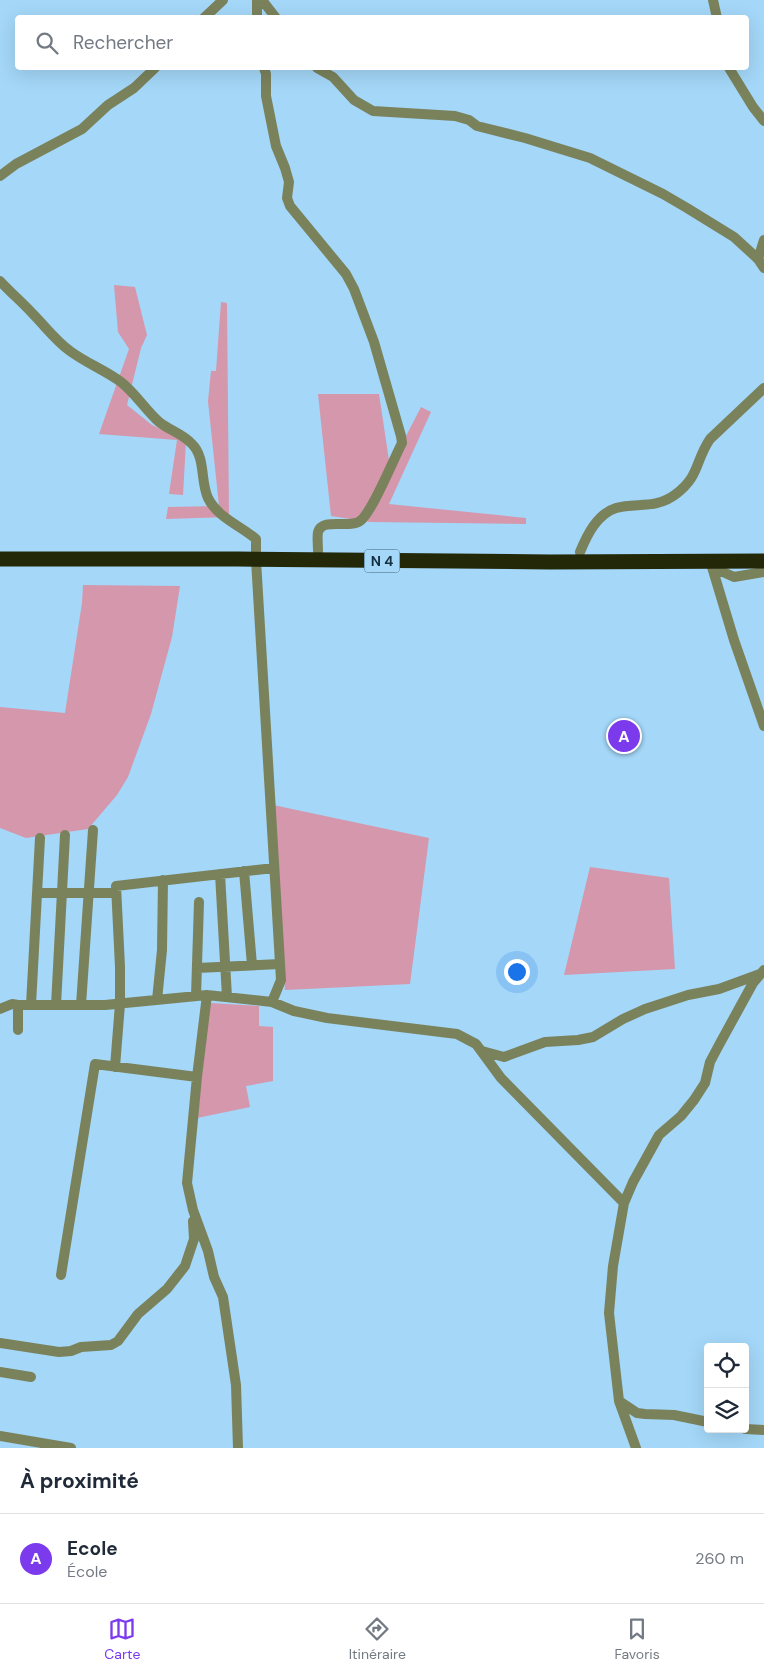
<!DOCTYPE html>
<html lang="fr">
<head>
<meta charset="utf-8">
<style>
  body { margin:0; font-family:"DM Sans",sans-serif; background:#f6f6f7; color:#1f2937 }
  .controls { position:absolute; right:15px; bottom:15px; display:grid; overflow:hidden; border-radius:5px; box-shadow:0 5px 20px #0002 }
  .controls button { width:45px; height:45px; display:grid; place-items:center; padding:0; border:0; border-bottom:1px solid #e0e1e3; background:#fff; color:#1f2937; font:25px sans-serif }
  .you { position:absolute; left:516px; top:971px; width:18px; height:18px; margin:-12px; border:4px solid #fff; border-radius:50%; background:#1a73e8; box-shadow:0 0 0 8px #1a73e833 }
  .badge { display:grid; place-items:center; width:32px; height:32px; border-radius:50%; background:#7c3aed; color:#fff; font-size:16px; font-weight:700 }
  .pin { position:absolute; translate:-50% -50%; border:2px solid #fff; box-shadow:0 1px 5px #0006 }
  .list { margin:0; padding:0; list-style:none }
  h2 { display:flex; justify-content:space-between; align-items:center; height:65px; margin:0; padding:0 20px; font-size:21px }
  h2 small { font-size:16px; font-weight:400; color:#747a83 }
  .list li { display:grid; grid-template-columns:32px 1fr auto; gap:15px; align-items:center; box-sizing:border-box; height:90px; padding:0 20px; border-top:1px solid #e0e1e3 }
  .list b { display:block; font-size:19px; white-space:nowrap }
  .list p { margin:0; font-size:16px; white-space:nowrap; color:#747a83 }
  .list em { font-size:16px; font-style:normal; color:#747a83 }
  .icon { flex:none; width:28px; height:28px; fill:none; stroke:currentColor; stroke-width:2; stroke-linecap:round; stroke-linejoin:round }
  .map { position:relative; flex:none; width:764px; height:1448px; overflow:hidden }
  .search { position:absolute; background:#fff; box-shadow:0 5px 20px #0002; left:15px; right:15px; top:15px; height:55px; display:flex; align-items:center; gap:12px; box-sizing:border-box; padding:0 18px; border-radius:5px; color:#747a83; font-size:19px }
  .sheet { height:155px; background:#fff }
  nav { display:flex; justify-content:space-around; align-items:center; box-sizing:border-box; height:70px; border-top:1px solid #e0e1e3; background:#fff; font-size:14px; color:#747a83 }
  nav a { display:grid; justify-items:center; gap:2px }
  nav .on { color:#7c3aed }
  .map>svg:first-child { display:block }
  .green { fill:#d597ac }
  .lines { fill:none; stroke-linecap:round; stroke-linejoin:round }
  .minor { stroke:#7a825c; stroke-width:10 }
  .highway { stroke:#232809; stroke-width:15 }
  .labels { text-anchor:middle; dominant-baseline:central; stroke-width:4; stroke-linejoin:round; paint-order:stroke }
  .shield { fill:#a4d7f8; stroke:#406277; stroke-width:1 }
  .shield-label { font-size:14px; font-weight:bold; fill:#153040 }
</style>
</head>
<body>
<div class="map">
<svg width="764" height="1448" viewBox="0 0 764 1448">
  <rect width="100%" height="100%" fill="#a4d7f8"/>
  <!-- green -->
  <path class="green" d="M114,285L135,287L147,335L141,348L127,405L152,425L186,441L183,495L169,494L177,440L99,434L129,349L118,332Z
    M221,302L227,303L229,517L166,519L168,507L219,506L208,401L211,371H216Z
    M318,394H379L390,467L421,407L431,412L389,504L526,518V524L370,522L331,516Z
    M83,585L180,586L172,637L151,714L128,777L117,795L88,829L26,838L0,828V707L65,713L82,603Z
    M273,805L429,838L410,984L285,990Z
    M590,867L669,878L675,969L564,975Z
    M210,1003L259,1006V1026L273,1027V1081L246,1086L250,1107L197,1118Z"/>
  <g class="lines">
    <!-- minor -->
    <path class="minor" d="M257,0V18
      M262,0L276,18
      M713,0L717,18
      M204,18L223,0
      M264,68L266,74V96L276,146L285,168L289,182L287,198L290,206L346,274L354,289L374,342L401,436L402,443C394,458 372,513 360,521C349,529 323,517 318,532C317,537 318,545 318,551
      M317,68L333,77L354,100L373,111L455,116L469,120L477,126L525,138L590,158L663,194L687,208L734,237L758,259
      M729,68L753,107L764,121
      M0,176L16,164L82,129L108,105L134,88L155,68
      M764,240L758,259L764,268
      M0,281C10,292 22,302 32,313C45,326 55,340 70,351C86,363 105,370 121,382C135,393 145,409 158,421C168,430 182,433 192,444C206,458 200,481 208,498C217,517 241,526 256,539V551
      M580,552C587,535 597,514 616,508C636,502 655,510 676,494C700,476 695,461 710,439L764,388
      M256,560L281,980L272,1002
      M709,561L712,567L734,640L764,726
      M712,567L734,577L764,572
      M244,871L252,965
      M220,874L227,997
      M37,893H116
      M197,968L280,964
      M196,996L199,902
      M157,1000L162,950L163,880
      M31,1005L40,838
      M56,1005L65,835
      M81,1005L93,830
      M0,1009L12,1004L18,1005
      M18,1030V1005H105L207,995L272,1002L294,1011L327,1018L457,1034L476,1044L501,1078L624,1203
      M482,1051L504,1057L545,1042L578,1040L593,1037L623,1019L645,1009L688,995L719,989L760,974
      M115,1067L120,1004V967L116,886L274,868
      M197,1077L187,1183L193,1210L208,1251L214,1277L223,1297L236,1385L238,1448
      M61,1275L95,1064L197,1077L207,995
      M0,1343L59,1352L71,1351L81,1347L111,1345L118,1341L138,1314L167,1289L185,1266L194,1239L193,1221
      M0,1372L31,1377
      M619,1401L637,1413L645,1414L674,1415L708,1422
      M745,1429L764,1430
      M0,1436L71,1448
      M636,1448L619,1401L609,1313L613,1266L624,1203L633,1182L659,1135L681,1116L694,1100L705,1083L710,1062L719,1045L753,983L764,970"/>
    <!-- highway -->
    <path class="highway" d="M0,559H237L550,562L764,561"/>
  </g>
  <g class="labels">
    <!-- shield labels -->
    <rect class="shield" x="364.5" y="549.5" width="35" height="23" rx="4"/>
    <g class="shield-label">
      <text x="382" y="561">N 4</text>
    </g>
  </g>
</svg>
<div class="controls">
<button><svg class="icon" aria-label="locate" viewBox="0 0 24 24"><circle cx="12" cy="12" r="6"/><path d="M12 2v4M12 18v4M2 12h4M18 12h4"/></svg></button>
<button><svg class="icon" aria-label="layers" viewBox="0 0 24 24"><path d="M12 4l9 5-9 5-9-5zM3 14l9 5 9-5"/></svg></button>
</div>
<div class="you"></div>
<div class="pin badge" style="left:624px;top:736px">A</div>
<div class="search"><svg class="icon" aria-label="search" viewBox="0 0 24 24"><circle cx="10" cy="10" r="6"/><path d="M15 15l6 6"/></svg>Rechercher</div>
</div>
<section class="sheet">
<h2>À proximité<small></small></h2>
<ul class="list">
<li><span class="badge">A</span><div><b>Ecole</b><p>École</p></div><em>260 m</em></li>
</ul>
</section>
<nav>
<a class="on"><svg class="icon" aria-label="map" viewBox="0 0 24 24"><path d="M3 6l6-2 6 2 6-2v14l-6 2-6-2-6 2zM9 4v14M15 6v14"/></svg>Carte</a>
<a><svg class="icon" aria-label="directions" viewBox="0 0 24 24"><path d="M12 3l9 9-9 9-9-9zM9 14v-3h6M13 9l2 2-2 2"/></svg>Itinéraire</a>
<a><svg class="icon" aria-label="saved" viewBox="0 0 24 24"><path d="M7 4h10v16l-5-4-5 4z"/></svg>Favoris</a>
</nav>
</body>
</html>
